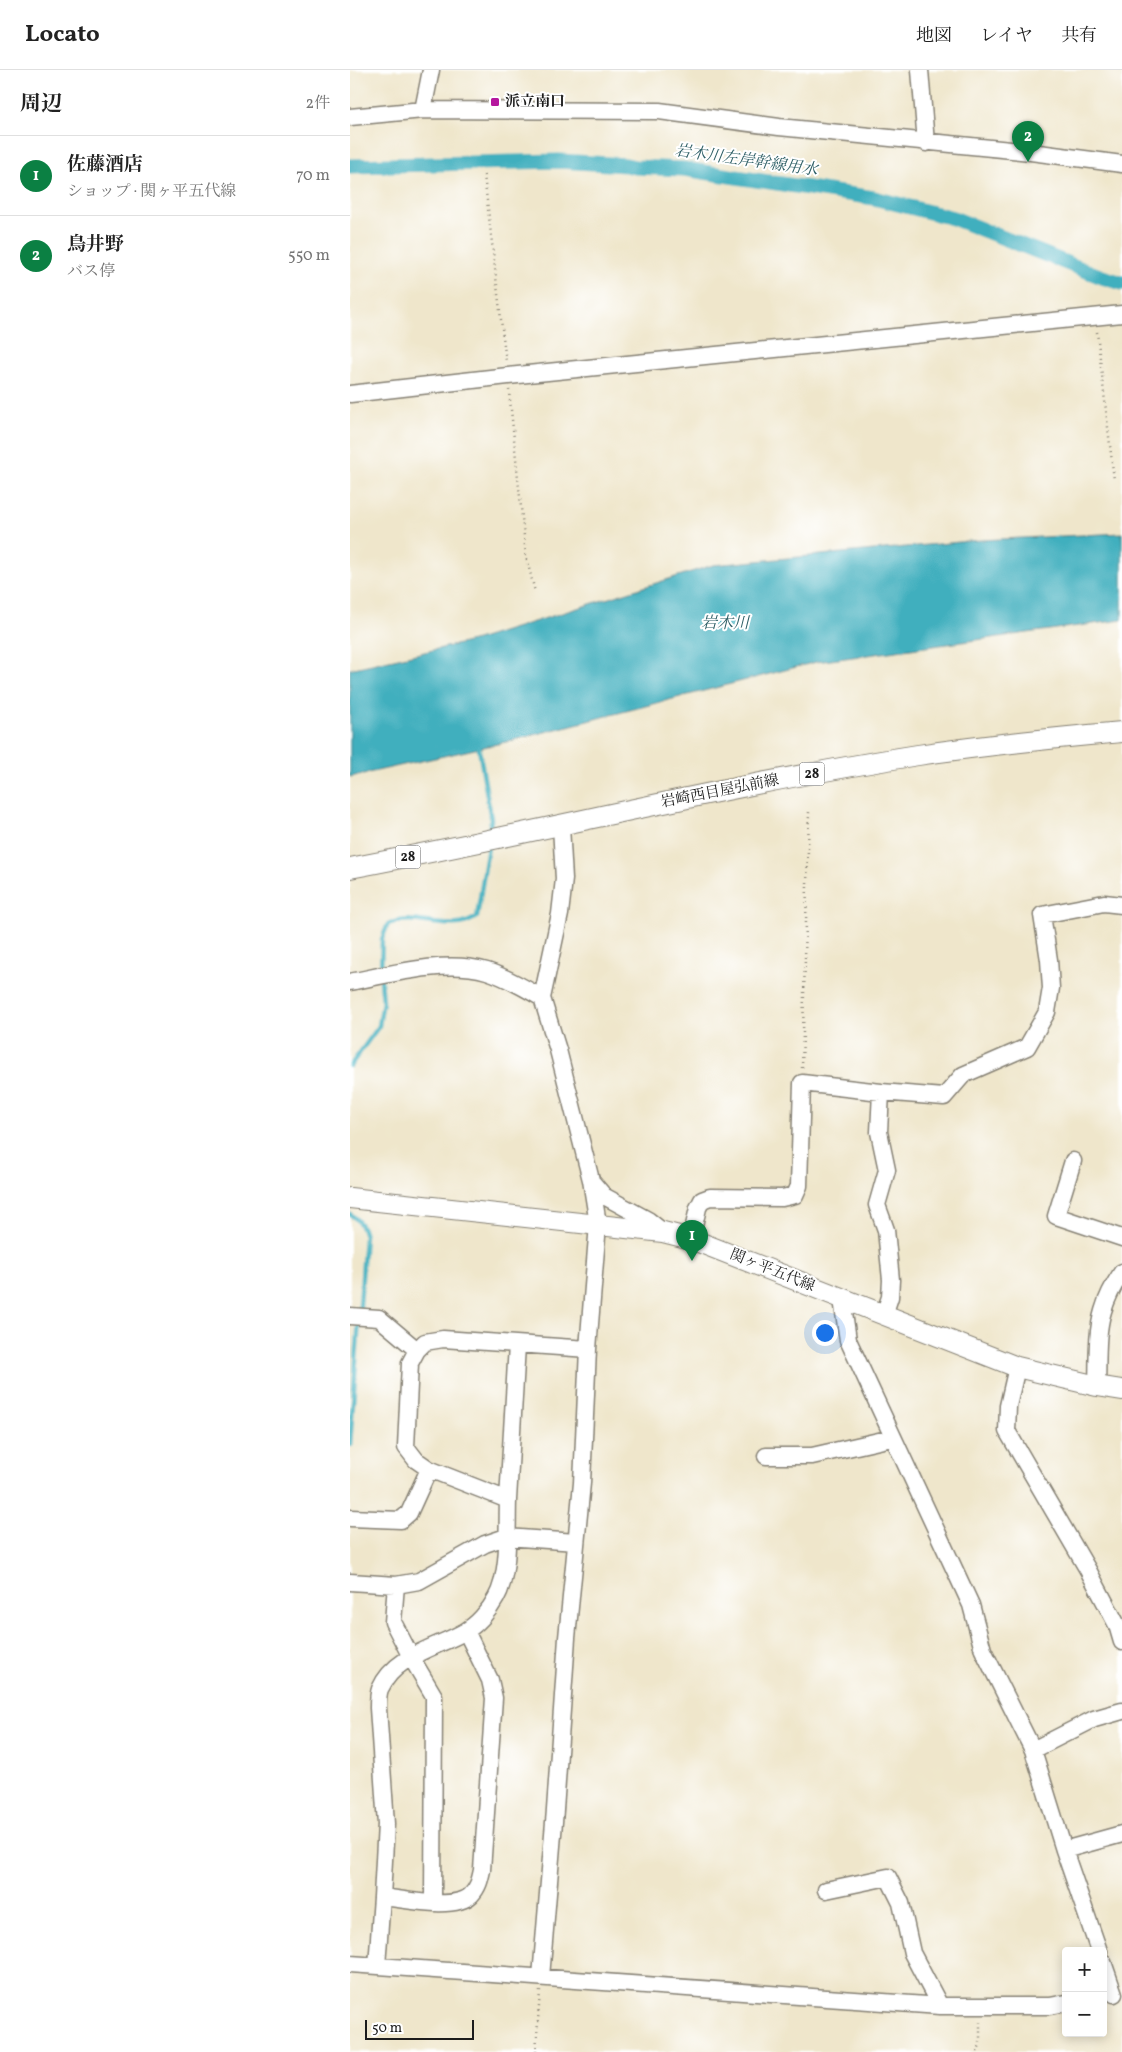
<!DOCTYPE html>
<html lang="ja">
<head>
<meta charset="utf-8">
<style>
  body { margin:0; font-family:Vollkorn,"Noto Serif JP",serif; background:#f2f2f2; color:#222 }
  .controls { position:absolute; right:15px; bottom:15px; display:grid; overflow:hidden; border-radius:5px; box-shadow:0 2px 12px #0003 }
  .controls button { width:45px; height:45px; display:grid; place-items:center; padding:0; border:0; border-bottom:1px solid #e0e0e0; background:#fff; color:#222; font:25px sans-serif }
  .scale { position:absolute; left:15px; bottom:12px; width:109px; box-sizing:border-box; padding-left:5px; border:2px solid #1c1c1c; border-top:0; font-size:14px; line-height:18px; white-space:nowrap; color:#1c1c1c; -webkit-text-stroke:4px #fff; paint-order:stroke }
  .you { position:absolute; left:474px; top:1262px; width:18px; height:18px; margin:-12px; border:4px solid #fff; border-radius:50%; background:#1a73e8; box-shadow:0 0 0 8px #1a73e833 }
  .badge { display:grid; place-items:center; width:32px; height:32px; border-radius:50%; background:#0b8043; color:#fff; font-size:16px; font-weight:700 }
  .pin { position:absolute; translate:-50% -41px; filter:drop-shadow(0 1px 2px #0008) }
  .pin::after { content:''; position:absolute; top:26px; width:18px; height:15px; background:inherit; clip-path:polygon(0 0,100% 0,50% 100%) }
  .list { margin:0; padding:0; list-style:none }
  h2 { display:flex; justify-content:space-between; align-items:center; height:65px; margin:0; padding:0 20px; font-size:21px }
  h2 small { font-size:16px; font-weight:400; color:#767676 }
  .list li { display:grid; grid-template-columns:32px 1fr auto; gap:15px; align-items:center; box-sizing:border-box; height:80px; padding:0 20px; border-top:1px solid #e0e0e0 }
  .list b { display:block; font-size:19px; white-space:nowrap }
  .list p { margin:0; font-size:16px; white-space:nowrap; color:#767676 }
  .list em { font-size:16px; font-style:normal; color:#767676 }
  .map { position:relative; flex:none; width:772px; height:1982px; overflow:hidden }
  header { display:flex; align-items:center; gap:30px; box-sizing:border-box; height:70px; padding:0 25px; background:#fff; border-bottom:1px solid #e0e0e0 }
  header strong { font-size:24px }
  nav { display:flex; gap:28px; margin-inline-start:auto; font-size:18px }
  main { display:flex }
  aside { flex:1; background:#fff }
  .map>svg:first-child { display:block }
  .water { fill:#41afbe; stroke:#2e666d }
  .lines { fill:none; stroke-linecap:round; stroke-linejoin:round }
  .stream { stroke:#41afbe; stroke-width:4.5 }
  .canal { stroke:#41afbe; stroke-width:15 }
  .minor-casing { stroke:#868174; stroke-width:19 }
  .major-casing { stroke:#868174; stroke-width:22 }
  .path { stroke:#868174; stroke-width:2.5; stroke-dasharray:1 4; stroke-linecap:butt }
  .minor { stroke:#fff; stroke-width:16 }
  .major { stroke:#fff; stroke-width:20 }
  .poi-dot { fill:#b5179e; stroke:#fff; stroke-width:2 }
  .labels { text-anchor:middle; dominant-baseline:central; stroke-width:4; stroke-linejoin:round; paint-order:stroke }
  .shield { fill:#fff; stroke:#606060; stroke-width:1 }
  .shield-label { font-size:14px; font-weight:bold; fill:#1c1c1c }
  .poi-label { font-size:15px; font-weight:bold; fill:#1c1c1c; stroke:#fff; text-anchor:start }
  .street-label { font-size:15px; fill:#1c1c1c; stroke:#fff }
  .water-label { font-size:16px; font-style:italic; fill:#2d5e65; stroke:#fff }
</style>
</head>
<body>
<header>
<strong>Locato</strong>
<nav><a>地図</a><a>レイヤ</a><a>共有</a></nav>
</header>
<main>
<aside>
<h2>周辺<small>2件</small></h2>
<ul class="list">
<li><span class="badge">1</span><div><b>佐藤酒店</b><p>ショップ · 関ヶ平五代線</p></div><em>70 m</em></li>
<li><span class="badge">2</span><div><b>鳥井野</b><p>バス停</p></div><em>550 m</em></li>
</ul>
</aside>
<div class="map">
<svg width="772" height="1982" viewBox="0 0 772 1982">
  <rect width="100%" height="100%" fill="#fff"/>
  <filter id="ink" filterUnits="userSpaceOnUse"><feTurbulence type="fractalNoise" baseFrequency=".02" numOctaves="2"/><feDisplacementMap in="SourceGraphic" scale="10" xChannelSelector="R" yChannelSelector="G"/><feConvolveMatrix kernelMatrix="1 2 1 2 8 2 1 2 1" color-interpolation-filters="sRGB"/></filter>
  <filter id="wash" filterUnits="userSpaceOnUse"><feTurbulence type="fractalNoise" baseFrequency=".0096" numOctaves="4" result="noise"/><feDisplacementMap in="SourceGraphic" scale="20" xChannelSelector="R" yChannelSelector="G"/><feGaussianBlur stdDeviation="1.12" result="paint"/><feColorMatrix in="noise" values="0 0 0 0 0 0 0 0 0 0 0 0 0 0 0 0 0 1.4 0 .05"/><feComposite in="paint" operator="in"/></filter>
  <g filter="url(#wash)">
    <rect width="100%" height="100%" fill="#efe6cb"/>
    <!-- water -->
    <path class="water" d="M772,463V550L466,592L156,672L0,707V599L127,570L363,495L631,470Z"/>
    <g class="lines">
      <!-- stream -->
      <path class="stream" d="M128,673L141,749L139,764
        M31,902L32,869L38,854C64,844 82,857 108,854C115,854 121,850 127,847L138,777
        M0,996L29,956L33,931L31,910
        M0,1144C8,1149 13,1157 15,1166L0,1375"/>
      <!-- canal -->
      <path class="canal" d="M0,96L209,91L276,95L285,97L334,99L524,128L603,148L752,207L772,213"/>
    </g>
  </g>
  <g filter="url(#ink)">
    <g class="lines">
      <!-- minor casing -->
      <g class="minor-casing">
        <path id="minor" d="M570,0L576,73
          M73,40L81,0
          M0,47L73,40L309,41L429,57L681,82L772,94
          M0,324L158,306L772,244
          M0,912C41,904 96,889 137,901C156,907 175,918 192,928L208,980L241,1110L248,1154L238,1279L232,1413L217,1568L205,1740L191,1907
          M192,928L210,844L214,809L211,756
          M531,1022L529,1062L537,1100L527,1135L536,1160L541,1210L540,1227L534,1245
          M723,1091L706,1146L772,1168
          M242,1112L254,1126L298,1150L313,1162
          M341,1169L348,1138L352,1130L360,1127L432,1128L445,1125L449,1116L452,1013L531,1022L594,1027L613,1005L677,977L697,942L701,918L699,890L692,845L754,833L772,835
          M492,1229L498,1270L621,1535L633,1580L683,1680L714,1780L749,1881
          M0,1246L29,1248L67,1280
          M667,1297L658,1336L657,1361L738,1500L767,1555L772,1572
          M747,1316C748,1292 746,1264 753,1241C757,1227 764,1214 772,1202
          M416,1386H462L542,1368
          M158,1430L167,1275
          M0,1448L51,1450L59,1443L79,1399
          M0,1512L46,1515L69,1511L135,1474L156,1467L226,1472
          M46,1515L43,1552L61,1587L84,1626L83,1833
          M116,1561L140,1610L144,1628L132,1800C130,1810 128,1818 121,1825C104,1841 54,1829 32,1827L36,1754L28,1638C28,1632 28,1624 30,1619C45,1585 86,1578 114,1562C127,1555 139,1541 146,1528C160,1504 157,1458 158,1430L79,1399L66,1390L56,1377L60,1293L67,1280L75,1272L93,1269L238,1279
          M683,1680L744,1649L772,1641
          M714,1780L772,1764
          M476,1820L538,1807L551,1833L562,1883L590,1936
          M753,1892L764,1924
          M0,1894L590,1936H700L716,1933
          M27,1896L32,1827"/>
      </g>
      <!-- major casing -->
      <g class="major-casing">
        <path id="major" d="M0,798C190,762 377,715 568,685C636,675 704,668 772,662
          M0,1128L313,1162L341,1169L667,1297L747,1316L772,1320"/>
      </g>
      <!-- path -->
      <path class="path" d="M134,105L156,292
        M747,262L764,410
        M159,320L176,486L185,522
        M452,998L459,742
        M186,1982L190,1921
        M627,1982L630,1975V1952"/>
      <!-- minor -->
      <use href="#minor" class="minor"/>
      <!-- major -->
      <use href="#major" class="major"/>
    </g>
  </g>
  <!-- markers -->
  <rect class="poi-dot" x="140" y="27" width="10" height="10" rx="2.5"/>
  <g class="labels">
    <!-- shield labels -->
    <g class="shield">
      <rect x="449.5" y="692.5" width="25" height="23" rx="4"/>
      <rect x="45.5" y="775.5" width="25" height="23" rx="4"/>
    </g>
    <g class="shield-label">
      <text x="462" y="704">28</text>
      <text x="58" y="787">28</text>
    </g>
    <!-- poi labels -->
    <g class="poi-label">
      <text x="155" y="32">派立南口</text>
    </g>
    <!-- street labels -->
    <g class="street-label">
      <text transform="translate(370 722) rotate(-11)">岩崎西目屋弘前線</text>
      <text transform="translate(422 1201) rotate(22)">関ヶ平五代線</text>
    </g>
    <!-- water labels -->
    <g class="water-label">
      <text transform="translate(396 91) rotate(8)">岩木川左岸幹線用水</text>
      <text x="375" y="554">岩木川</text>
    </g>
  </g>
</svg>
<div class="controls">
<button>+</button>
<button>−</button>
</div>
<div class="scale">50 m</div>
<div class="you"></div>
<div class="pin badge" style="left:342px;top:1191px">1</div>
<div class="pin badge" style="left:678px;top:92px">2</div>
</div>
</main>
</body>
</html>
